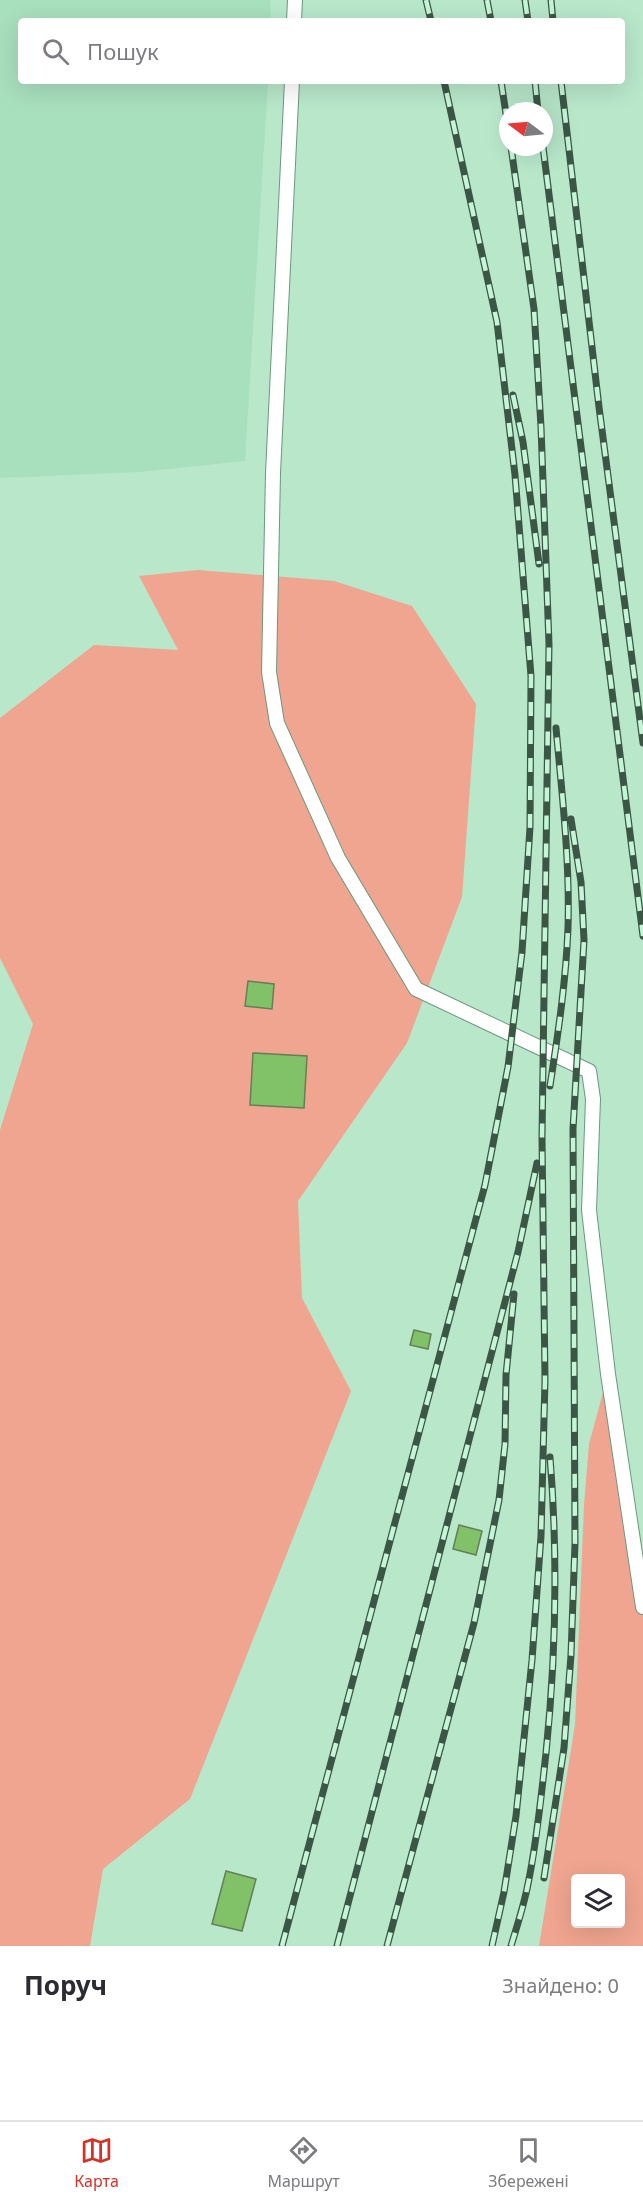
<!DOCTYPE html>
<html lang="uk">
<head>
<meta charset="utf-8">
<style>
  body { margin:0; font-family:"Noto Sans",sans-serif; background:#f7f7f7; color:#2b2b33 }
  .controls { position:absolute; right:18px; bottom:18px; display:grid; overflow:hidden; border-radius:6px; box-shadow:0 6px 24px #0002 }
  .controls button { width:54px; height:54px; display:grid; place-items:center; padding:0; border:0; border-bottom:2px solid #e1e1e2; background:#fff; color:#2b2b33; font:30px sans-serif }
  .compass { position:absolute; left:499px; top:102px; width:54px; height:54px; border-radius:50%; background:#fff; box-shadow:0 6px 24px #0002; rotate:286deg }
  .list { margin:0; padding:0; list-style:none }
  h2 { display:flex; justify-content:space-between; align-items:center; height:78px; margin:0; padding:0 24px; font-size:26px }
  h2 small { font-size:20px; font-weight:400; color:#7c7c81 }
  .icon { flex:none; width:33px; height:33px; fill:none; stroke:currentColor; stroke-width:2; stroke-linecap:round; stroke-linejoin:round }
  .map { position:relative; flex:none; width:643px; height:1946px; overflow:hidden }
  .search { position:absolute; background:#fff; box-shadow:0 6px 24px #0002; left:18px; right:18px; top:18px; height:66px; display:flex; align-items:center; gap:15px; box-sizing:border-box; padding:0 21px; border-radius:6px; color:#7c7c81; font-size:22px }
  .sheet { height:174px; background:#fff }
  nav { display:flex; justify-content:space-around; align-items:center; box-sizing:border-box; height:84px; border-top:2px solid #e1e1e2; background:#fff; font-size:16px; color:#7c7c81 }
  nav a { display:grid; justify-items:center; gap:3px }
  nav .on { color:#d93025 }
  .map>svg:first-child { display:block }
  .built { fill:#a8dfbd }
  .green { fill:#efa58f; fill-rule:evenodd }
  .building { fill:#81c167; stroke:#647f5a; stroke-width:1.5 }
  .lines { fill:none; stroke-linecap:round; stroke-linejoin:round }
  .service-casing { stroke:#6c987d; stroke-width:16 }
  .service { stroke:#fff; stroke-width:14 }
  .rail-casing { stroke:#3c5646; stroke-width:7 }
  .rail { stroke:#c5f5d7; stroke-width:4.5; stroke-dasharray:14; stroke-linecap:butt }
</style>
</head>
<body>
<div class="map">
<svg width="643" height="1946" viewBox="0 0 643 1946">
  <rect width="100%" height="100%" fill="#b8e7ca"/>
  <!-- built -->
  <path class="built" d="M0,0H270L271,21H21V81H268L245,461L139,472L0,478Z"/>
  <!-- green -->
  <path class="green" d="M198,570L334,581L412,606L476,704L462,897L407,1043L298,1201L302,1298L351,1391L190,1799L103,1869L90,1946H0V1130L33,1024L0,958V718L94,645L178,650L139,576Z
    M608,1374L643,1607V1946H539L575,1725L584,1505L589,1444ZM576,1878H620V1924H576Z"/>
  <!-- building -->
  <path class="building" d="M248,981L274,984L272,1009L245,1006Z
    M253,1053L307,1056L304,1108L250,1105Z
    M414,1330L431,1334L428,1349L410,1345Z
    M459,1525L482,1531L476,1555L453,1549Z
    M226,1871L256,1879L242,1931L212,1924Z"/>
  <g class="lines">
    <!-- service casing -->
    <g class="service-casing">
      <path id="service" d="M294,21L295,0
        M292,81L273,473L269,672L277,723L338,858L416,989L589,1071L593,1099L589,1210L608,1374L643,1607"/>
    </g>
    <!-- service -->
    <use href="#service" class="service"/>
    <!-- rail casing -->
    <g class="rail-casing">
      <path id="rail" d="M426,0L431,21
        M487,0L491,21
        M525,0L528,21
        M551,0L553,21
        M501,81L508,127
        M535,81L538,111
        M561,81L599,407L643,743
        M543,147L643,936
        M513,395L523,442L539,564
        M550,1086C558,1034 566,981 568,928C570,861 562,794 556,728
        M544,1878L564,1748L571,1655L575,1543L573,1129L584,940L581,882L571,819
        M282,1946L485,1185L508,1067L522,952L530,827L531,676L515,475L497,322L444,81
        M337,1946L518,1252L537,1163
        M387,1946L474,1623L499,1500L505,1444L506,1375L514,1294
        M492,1946L504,1892L516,1816L532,1660L541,1536L545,1380L542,1137L549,644L541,427L534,309L511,147
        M511,1946C517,1926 524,1905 528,1884C537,1841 541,1797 546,1753C556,1655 558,1556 550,1457"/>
    </g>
    <!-- rail -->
    <use href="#rail" class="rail"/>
  </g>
</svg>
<div class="controls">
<button><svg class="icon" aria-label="layers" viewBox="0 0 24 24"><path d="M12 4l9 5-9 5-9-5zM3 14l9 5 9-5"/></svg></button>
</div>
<svg class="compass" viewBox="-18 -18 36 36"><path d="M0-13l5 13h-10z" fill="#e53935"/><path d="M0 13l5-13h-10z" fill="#7c7c81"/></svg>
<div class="search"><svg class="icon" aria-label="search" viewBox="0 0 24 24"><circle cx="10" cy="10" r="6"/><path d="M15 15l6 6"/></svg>Пошук</div>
</div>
<section class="sheet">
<h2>Поруч<small>Знайдено: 0</small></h2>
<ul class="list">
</ul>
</section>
<nav>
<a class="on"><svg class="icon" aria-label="map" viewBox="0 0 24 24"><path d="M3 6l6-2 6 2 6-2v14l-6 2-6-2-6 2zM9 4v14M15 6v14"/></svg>Карта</a>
<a><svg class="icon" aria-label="directions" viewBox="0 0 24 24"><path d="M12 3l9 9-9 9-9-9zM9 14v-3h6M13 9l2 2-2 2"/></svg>Маршрут</a>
<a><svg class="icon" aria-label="saved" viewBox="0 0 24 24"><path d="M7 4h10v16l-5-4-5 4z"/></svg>Збережені</a>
</nav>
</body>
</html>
